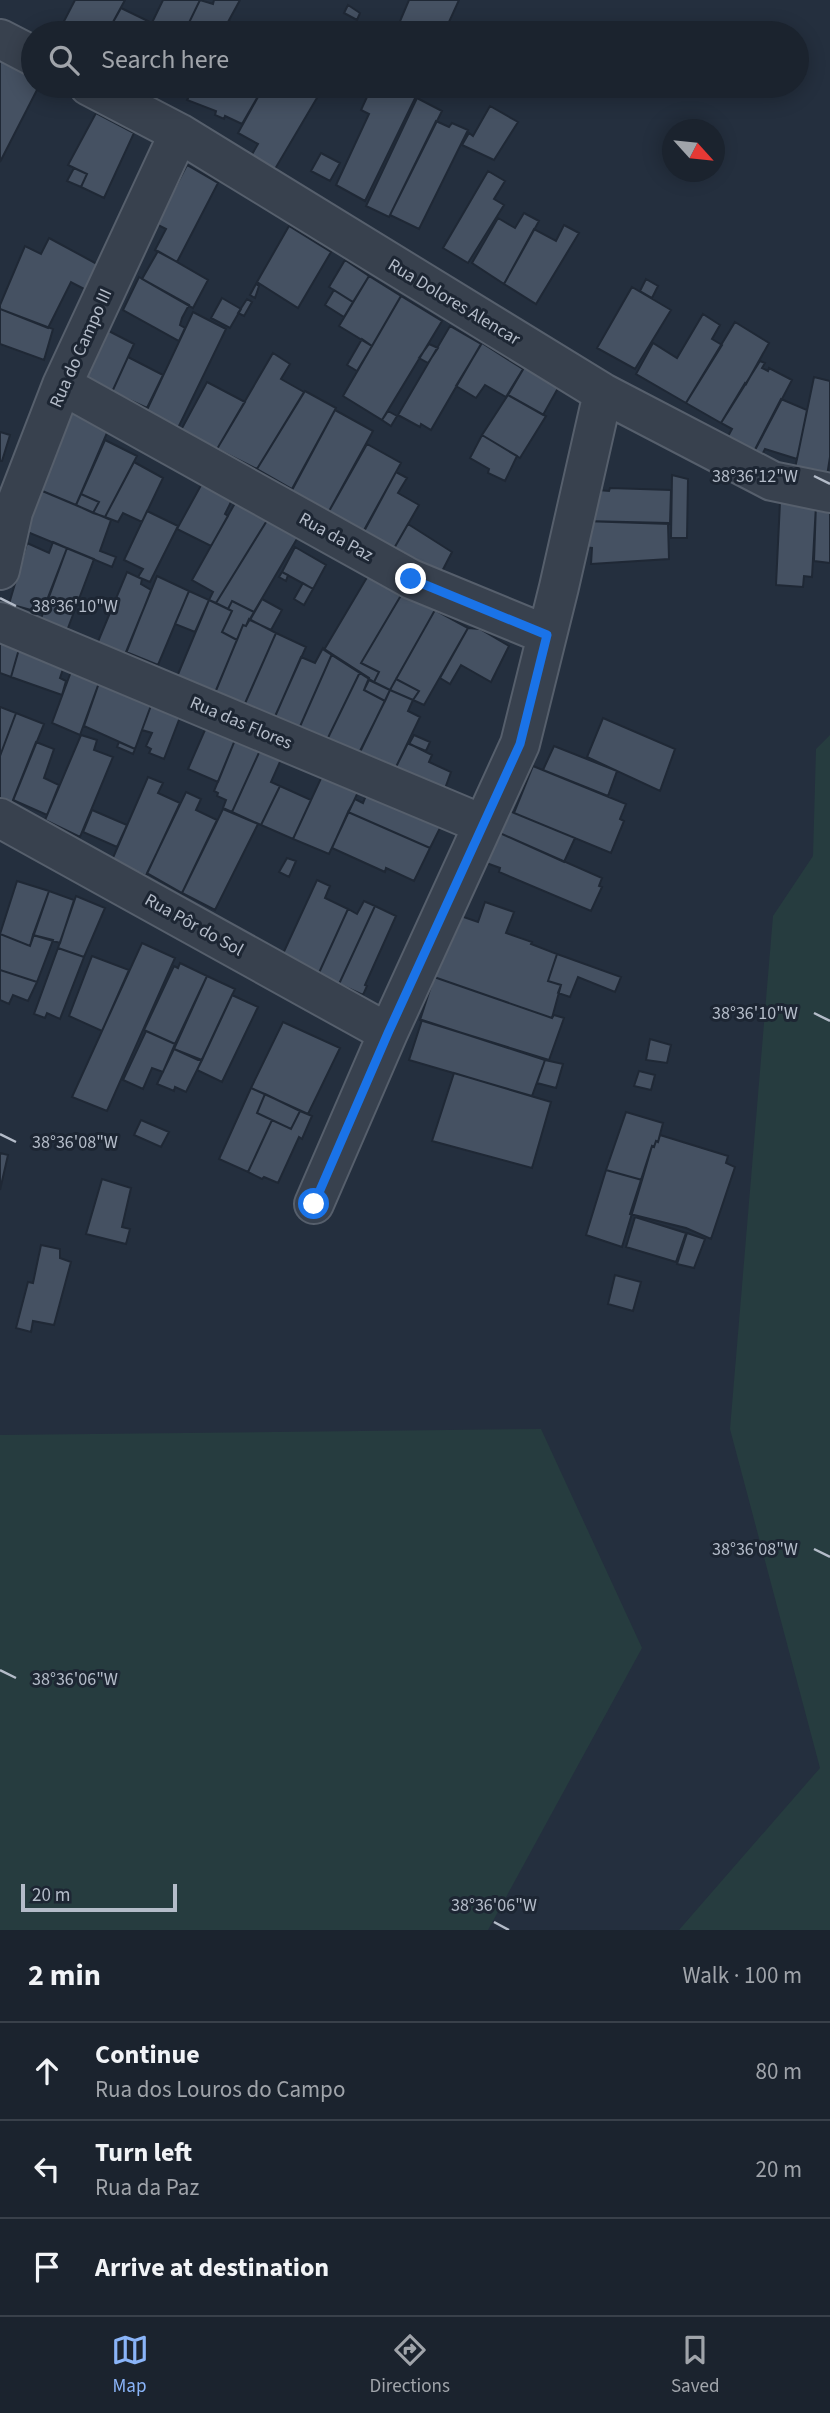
<!DOCTYPE html>
<html lang="en">
<head>
<meta charset="utf-8">
<style>
  body { margin:0; font-family:"Source Sans 3",sans-serif; background:#242b36; color:#f1f3f6 }
  .compass { position:absolute; left:662px; top:119px; width:63px; height:63px; border-radius:50%; background:#1b232e; box-shadow:0 4px 18px #0003; rotate:117deg }
  .scale { position:absolute; left:21px; bottom:18px; width:156px; box-sizing:border-box; padding-left:7px; border:4px solid #b4bcc9; border-top:0; font-size:19px; line-height:24px; white-space:nowrap; color:#b4bcc9; -webkit-text-stroke:5px #1d2633; paint-order:stroke }
  .stop { position:absolute; width:21px; height:21px; margin:-16px; border:5px solid #1a73e8; border-radius:50%; background:#fff }
  .stop.end { background:#1a73e8; border-color:#fff; box-shadow:0 2px 7px #0008 }
  .list { margin:0; padding:0; list-style:none }
  h2 { display:flex; justify-content:space-between; align-items:center; height:91px; margin:0; padding:0 28px; font-size:30px }
  h2 small { font-size:23px; font-weight:400; color:#a0a4aa }
  .list li { display:grid; grid-template-columns:46px 1fr auto; gap:21px; align-items:center; box-sizing:border-box; height:98px; padding:0 28px; border-top:2px solid #39404a }
  .list b { display:block; font-size:26px; white-space:nowrap }
  .list p { margin:0; font-size:23px; white-space:nowrap; color:#a0a4aa }
  .list em { font-size:23px; font-style:normal; color:#a0a4aa }
  .icon { flex:none; width:38px; height:38px; fill:none; stroke:currentColor; stroke-width:2; stroke-linecap:round; stroke-linejoin:round }
  .map { position:relative; flex:none; width:830px; height:1930px; overflow:hidden }
  .search { position:absolute; background:#1b232e; box-shadow:0 4px 18px #0003; left:21px; right:21px; top:21px; height:77px; display:flex; align-items:center; gap:18px; box-sizing:border-box; padding:0 24px; border-radius:38px; color:#a0a4aa; font-size:26px }
  .sheet { height:385px; background:#1b232e }
  nav { display:flex; justify-content:space-around; align-items:center; box-sizing:border-box; height:98px; border-top:2px solid #39404a; background:#1b232e; font-size:19px; color:#a0a4aa }
  nav a { display:grid; justify-items:center; gap:4px }
  nav .on { color:#8ab4f8 }
  .map>svg:first-child { display:block }
  .green { fill:#263c3f }
  .building { fill:#455162; stroke:#1f2835; stroke-width:2 }
  .lines { fill:none; stroke-linecap:round; stroke-linejoin:round }
  .minor-casing { stroke:#565f6c; stroke-width:42 }
  .minor { stroke:#38414e; stroke-width:38 }
  .route { stroke:#1a73e8; stroke-width:9 }
  .ticks { fill:none; stroke:#b4bcc9; stroke-width:2.5 }
  .labels { text-anchor:middle; dominant-baseline:central; stroke-width:6; stroke-linejoin:round; paint-order:stroke }
  .street-label { font-size:18px; fill:#b4bcc9; stroke:#1d2633 }
  .ticks-label { font-size:18px; text-anchor:middle; fill:#b4bcc9; stroke:#1d2633; stroke-width:6; stroke-linejoin:round; paint-order:stroke }
</style>
</head>
<body>
<div class="map">
<svg width="830" height="1930" viewBox="0 0 830 1930">
  <rect width="100%" height="100%" fill="#242f3e"/>
  <!-- green -->
  <path class="green" d="M830,735V1930H679L820,1768L730,1429L773,916L813,856L816,749Z
    M541,1429L642,1648L488,1930H0V1435Z"/>
  <!-- building -->
  <path class="building" d="M75,0H125L107,33H75L61,27Z
    M163,0H200L184,33H147Z
    M200,0L213,4L214,0H240L222,33H184Z
    M409,0H459L444,33H395Z
    M348,5L360,13L357,20L344,13Z
    M121,8L152,23L147,33H107Z
    M229,21L246,30L248,26L263,33H222Z
    M361,25L371,30L369,33H357Z
    M0,56L33,73V86H39L0,162Z
    M170,86H195L189,96Z
    M195,86H264L242,124L225,116L224,119L215,115L216,111L187,100Z
    M264,86H324L275,169L251,156L258,144L238,133Z
    M372,86H421L365,201L336,185L369,114L361,110Z
    M417,98L442,111L389,217L366,206Z
    M490,106L518,122L494,160L462,145L469,133L473,136Z
    M96,113L134,133L104,198L81,187L87,174L68,165Z
    M436,121L449,127L452,123L468,130L419,229L390,215Z
    M321,153L340,163L330,181L311,171Z
    M187,165L218,183L177,262L155,250L166,229L156,224Z
    M74,168L87,174L81,187L67,181Z
    M488,171L505,181L494,199L504,205L468,263L443,248Z
    M524,213L539,221L504,284L472,263L498,218L515,228Z
    M564,225L579,233L536,304L504,284L534,229L556,241Z
    M289,226L331,252L298,308L257,282Z
    M49,238L97,264L86,290L71,282L48,328L0,309V305L25,246L41,254Z
    M158,251L208,280L193,308L142,279Z
    M345,260L369,276L353,302L329,287Z
    M369,276L401,296L372,346L339,326Z
    M139,277L189,305L182,318L180,325L185,328L179,341L123,310Z
    M646,279L658,286L652,298L640,291Z
    M256,284L259,286L255,298L250,295Z
    M632,287L671,310L635,369L597,348Z
    M334,290L353,302L344,317L325,305Z
    M401,296L442,321L382,420L343,396Z
    M222,298L241,309L230,328L211,318Z
    M247,299L252,302L244,316L238,313Z
    M0,309L53,329L44,360L0,344Z
    M193,312L226,329L178,428L146,412Z
    M703,314L720,325L712,339L722,345L686,403L636,374L653,343L677,358Z
    M735,322L769,343L746,384L745,383L721,423L686,403Z
    M450,326L481,344L431,430L421,424L420,427L398,415Z
    M103,328L134,344L112,392L81,375Z
    M362,339L372,346L357,371L347,365Z
    M482,343L523,369L506,397L485,385L476,398L456,386Z
    M429,344L438,348L428,363L419,358Z
    M273,353L290,364L281,379L304,392L257,469L217,449Z
    M128,357L163,375L147,408L112,392Z
    M528,361L562,381L543,415L508,395Z
    M760,361L765,363L762,368L768,371L769,368L792,380L753,454L726,440L732,429L721,423Z
    M814,377L830,381V457L827,476L794,473Z
    M207,382L245,402L217,449L181,430Z
    M305,391L336,408L292,489L257,469Z
    M508,395L546,416L520,458L482,435Z
    M781,399L807,410L797,459L765,449L759,461L751,457Z
    M73,410L110,426L76,505L40,490Z
    M335,410L373,431L328,513L291,492Z
    M388,411L397,416L391,426L382,420Z
    M0,432L10,435L2,461H0Z
    M482,435L517,456L505,481L488,473L489,469L470,458Z
    M105,440L137,456L105,517L93,513L99,502L81,494Z
    M367,444L401,463L363,532L328,513Z
    M134,462L163,478L142,522L123,513L118,522L105,517Z
    M396,472L407,478L398,493L419,505L392,552L361,537Z
    M672,475L688,479L687,538H671Z
    M205,478L235,494L225,514L228,516L211,546L177,529Z
    M610,488L671,490L670,524L584,521L586,489L609,491Z
    M40,490L111,520L100,551L116,557L112,567L25,531Z
    M81,494L99,502L93,513L76,505Z
    M239,496L271,514L216,603L209,600L213,592L192,580Z
    M780,502L816,505L812,577L804,576L803,587L776,585Z
    M816,503L830,505V563L814,561Z
    M147,511L178,526L150,582L138,577L143,569L124,560Z
    M271,514L301,532L254,612L232,601L228,609L216,603Z
    M584,521L668,523L669,559L591,564L592,548L581,547Z
    M408,524L452,552L437,581L392,552Z
    M53,542L67,548L42,613L9,604L27,543L49,553Z
    M295,547L326,565L313,589L282,572Z
    M67,548L94,559L65,636L39,624Z
    M127,572L142,579L141,584L151,590L125,656L97,644Z
    M282,572L288,575L286,581L279,577Z
    M369,574L403,592L361,663L379,672L374,682L324,650Z
    M157,576L189,591L158,665L126,652Z
    M303,583L313,589L304,605L294,599Z
    M189,591L209,600L195,632L175,624Z
    M403,592L435,610L390,690L374,682L379,672L361,663Z
    M262,599L282,610L271,630L250,620Z
    M209,600L232,611L222,632L237,640L214,695L176,679Z
    M232,601L254,612L246,626L243,625L237,640L222,632L232,611L228,609Z
    M435,610L468,628L424,705L413,700L419,691L396,679Z
    M249,619L276,633L243,708L215,693L243,625L246,626Z
    M468,628L480,629L509,646L491,682L461,665L450,684L440,678Z
    M276,633L306,647L272,723L242,710Z
    M0,641L19,649L11,677L0,673Z
    M323,648L332,654L298,731L274,719L301,657L315,663Z
    M19,649L64,666L60,678L66,681L62,695L11,677Z
    M332,654L360,672L324,746L298,731Z
    M72,669L100,680L80,735L52,723Z
    M360,672L369,678L364,690L385,701L356,759L324,746Z
    M396,679L419,691L413,700L390,690Z
    M100,680L153,700L135,749L84,726Z
    M369,680L390,690L385,701L364,690Z
    M390,690L413,700L408,711L420,717L396,767L360,752Z
    M153,700L182,712L164,759L149,753L151,749L146,746L152,733L142,730Z
    M0,707L16,713L0,756Z
    M16,713L44,724L12,803L0,799V756Z
    M603,718L675,749L660,791L587,757Z
    M208,723L237,735L218,782L188,769Z
    M81,735L97,740L94,750L113,757L80,837L45,820Z
    M237,735L262,746L232,812L223,808L226,800L217,796L218,793L214,791Z
    M414,735L430,742L426,751L409,744Z
    M36,742L54,749L44,778L59,785L47,815L13,800Z
    M119,742L135,749L133,754L117,747Z
    M408,743L432,755L429,762L451,772L443,794L396,767Z
    M262,746L283,755L271,782L280,786L261,825L232,812Z
    M554,746L617,771L608,796L543,770Z
    M533,766L626,804L620,819L624,821L611,853L514,813Z
    M323,774L359,790L329,854L293,839Z
    M148,777L163,783L158,793L180,803L146,876L112,860Z
    M280,786L311,800L293,839L261,825Z
    M186,792L201,799L196,810L217,820L182,893L147,873Z
    M367,793L441,826L430,848L348,812L355,799L363,803Z
    M502,808L575,838L564,862L493,830Z
    M223,809L258,824L215,910L182,893Z
    M92,810L127,825L117,847L83,832Z
    M348,812L430,848L414,881L386,868L385,872L332,848Z
    M493,830L602,878L599,886L602,887L591,911L499,872L500,868L478,860Z
    M287,858L296,861L289,877L279,872Z
    M317,880L330,886L325,898L348,909L318,975L281,958Z
    M17,881L49,891L30,946L0,934Z
    M49,891L74,900L60,943L33,935Z
    M76,896L105,908L84,957L58,948Z
    M364,901L375,906L339,984L318,975L348,909L357,914Z
    M485,902L514,912L506,933L532,942L531,944L557,954L548,981L561,985L552,1018L434,977L455,914L478,922Z
    M375,906L396,916L365,985L367,986L363,995L339,984Z
    M0,934L30,946L33,935L53,940L37,982L0,970Z
    M142,943L175,958L107,1111L72,1097Z
    M58,948L84,957L60,1019L47,1013L45,1018L34,1014Z
    M557,954L621,977L615,992L578,977L570,997L558,993L561,985L548,981Z
    M92,956L129,970L102,1031L69,1016Z
    M180,963L207,976L175,1044L144,1030L174,966L178,968Z
    M0,970L37,982L28,1001L13,995L9,1004L0,1000Z
    M207,976L235,989L202,1060H198L174,1049Z
    M434,977L552,1018L554,1015L564,1018L549,1060L420,1020Z
    M232,995L258,1007L222,1082L197,1070Z
    M422,1020L545,1060L532,1096L409,1060Z
    M283,1022L340,1048L308,1114L251,1088Z
    M146,1031L175,1044L163,1072L152,1068L143,1089L123,1080Z
    M650,1039L671,1045L667,1063L646,1060Z
    M174,1049L202,1060L186,1092L175,1087L174,1091L157,1084Z
    M545,1060L563,1064L556,1088L537,1083Z
    M639,1071L655,1075L651,1090L634,1086Z
    M454,1073L551,1102L532,1168L432,1141Z
    M251,1088L265,1094L257,1113L272,1120L248,1172L219,1159Z
    M265,1094L300,1111L291,1129L257,1113Z
    M300,1111L312,1116L302,1139L299,1137L278,1183L264,1177L262,1179L248,1172L272,1120L291,1129Z
    M626,1112L663,1123L658,1142L656,1141L654,1147L652,1146L642,1180L606,1170Z
    M141,1120L169,1132L161,1147L134,1135Z
    M660,1135L728,1156L726,1163L735,1167L711,1239L686,1228L630,1214L652,1146L654,1147L656,1141L658,1142Z
    M0,1153L8,1155L0,1190Z
    M606,1170L642,1180L622,1247L586,1235Z
    M102,1179L131,1188L122,1227L130,1229L126,1244L86,1234Z
    M635,1217L686,1233L676,1262L626,1247Z
    M687,1233L705,1239L694,1268L677,1264Z
    M41,1245L60,1249V1258L71,1262L54,1325L33,1321L31,1332L16,1328L28,1282L33,1283Z
    M615,1275L641,1282L633,1311L608,1304Z"/>
  <g class="lines">
    <!-- minor casing -->
    <g class="minor-casing">
      <path id="minor" d="M0,39L33,56
        M89,86L179,133L603,393L772,481L830,493
        M62,385L411,579L547,635
        M0,570L13,512L62,385L179,133
        M0,622L482,824
        M0,818L388,1033
        M314,1204L388,1033L520,744L559,587L603,393"/>
    </g>
    <!-- minor -->
    <use href="#minor" class="minor"/>
  </g>
  <g class="lines">
    <!-- route -->
    <path class="route" d="M314,1204L388,1033L520,744L547,635L411,579"/>
  </g>
  <!-- ticks -->
  <path class="ticks" d="M814,476L830,484M0,598L16,606M814,1013L830,1021M0,1134L16,1142M814,1549L830,1557M0,1670L16,1678M494,1922L509,1930"/>
  <g class="labels">
    <!-- street labels -->
    <g class="street-label">
      <text transform="translate(454 302) rotate(31)">Rua Dolores Alencar</text>
      <text transform="translate(81 348) rotate(-66)">Rua do Campo III</text>
      <text transform="translate(336 537) rotate(29)">Rua da Paz</text>
      <text transform="translate(241 723) rotate(23)">Rua das Flores</text>
      <text transform="translate(194 925) rotate(29)">Rua Pôr do Sol</text>
    </g>
  </g>
  <g class="ticks-label">
    <text x="755" y="482">38°36'12"W</text>
    <text x="75" y="612">38°36'10"W</text>
    <text x="755" y="1019">38°36'10"W</text>
    <text x="75" y="1148">38°36'08"W</text>
    <text x="755" y="1555">38°36'08"W</text>
    <text x="75" y="1685">38°36'06"W</text>
    <text x="494" y="1911">38°36'06"W</text>
  </g>
</svg>
<svg class="compass" viewBox="-18 -18 36 36"><path d="M0-13l5 13h-10z" fill="#e53935"/><path d="M0 13l5-13h-10z" fill="#a0a4aa"/></svg>
<div class="scale">20 m</div>
<div class="stop" style="left:314px;top:1204px"></div>
<div class="stop end" style="left:411px;top:579px"></div>
<div class="search"><svg class="icon" aria-label="search" viewBox="0 0 24 24"><circle cx="10" cy="10" r="6"/><path d="M15 15l6 6"/></svg>Search here</div>
</div>
<section class="sheet">
<h2>2 min<small>Walk · 100 m</small></h2>
<ul class="list">
<li><svg class="icon" aria-label="ahead" viewBox="0 0 24 24"><path d="M12 20V5M6 11l6-6 6 6"/></svg><div><b>Continue</b><p>Rua dos Louros do Campo</p></div><em>80 m</em></li>
<li><svg class="icon" aria-label="left" viewBox="0 0 24 24"><path d="M17 20v-9H6M10 6l-5 5 5 5"/></svg><div><b>Turn left</b><p>Rua da Paz</p></div><em>20 m</em></li>
<li><svg class="icon" aria-label="arrive" viewBox="0 0 24 24"><path d="M6 21V4h12l-3 4 3 4H6"/></svg><div><b>Arrive at destination</b></div></li>
</ul>
</section>
<nav>
<a class="on"><svg class="icon" aria-label="map" viewBox="0 0 24 24"><path d="M3 6l6-2 6 2 6-2v14l-6 2-6-2-6 2zM9 4v14M15 6v14"/></svg>Map</a>
<a><svg class="icon" aria-label="directions" viewBox="0 0 24 24"><path d="M12 3l9 9-9 9-9-9zM9 14v-3h6M13 9l2 2-2 2"/></svg>Directions</a>
<a><svg class="icon" aria-label="saved" viewBox="0 0 24 24"><path d="M7 4h10v16l-5-4-5 4z"/></svg>Saved</a>
</nav>
</body>
</html>
